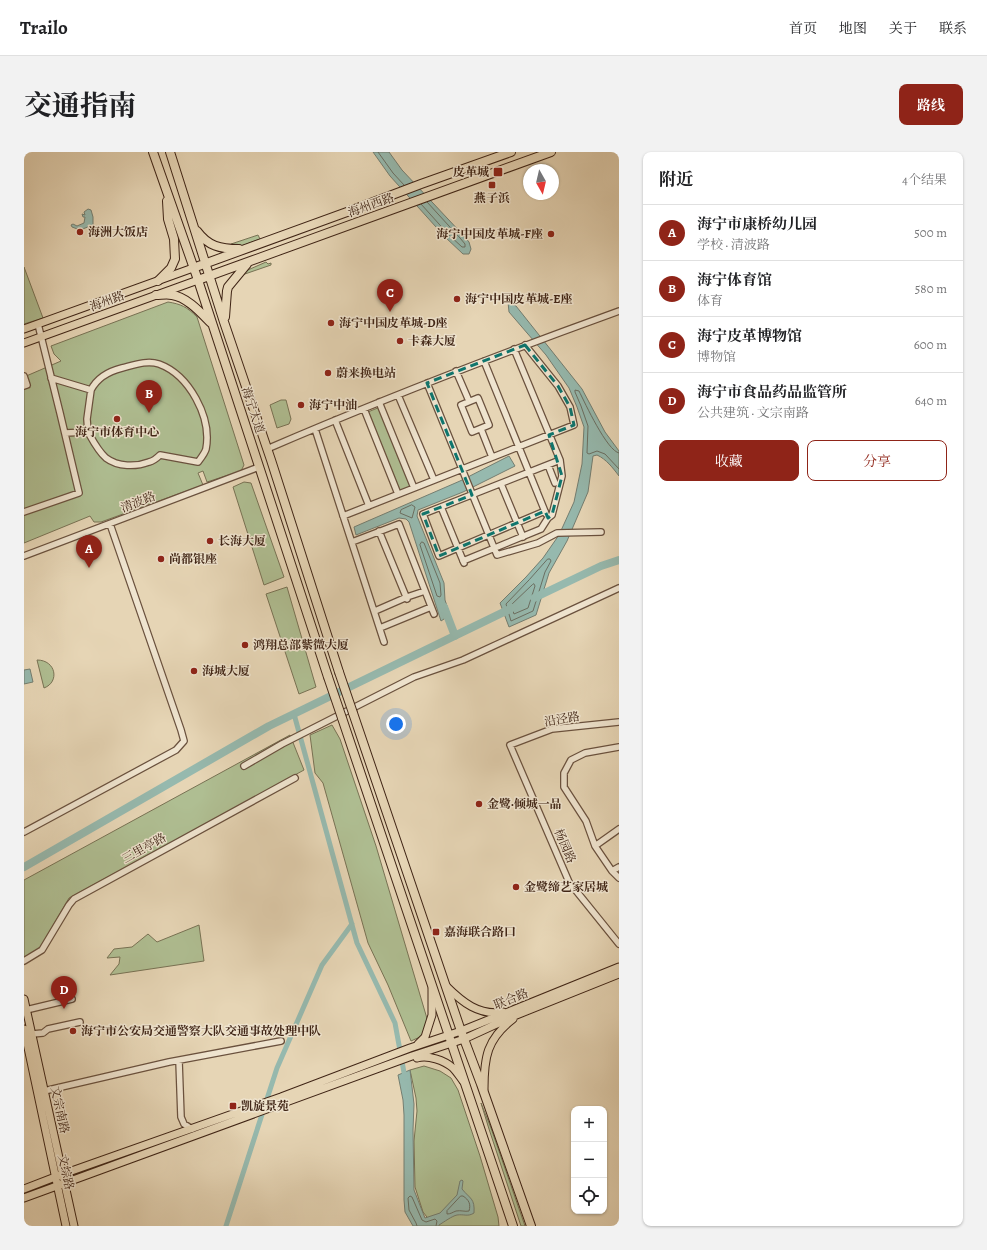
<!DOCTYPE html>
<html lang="zh">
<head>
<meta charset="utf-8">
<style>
  body { margin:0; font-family:Alegreya,"Noto Serif SC",serif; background:#f2f2f2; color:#202124 }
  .controls { position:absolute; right:12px; bottom:12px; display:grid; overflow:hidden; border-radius:8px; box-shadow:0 1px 3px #0004 }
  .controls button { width:36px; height:36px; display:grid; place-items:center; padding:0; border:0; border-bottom:1px solid #e0e0e0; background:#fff; color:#202124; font:20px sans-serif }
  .compass { position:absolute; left:499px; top:12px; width:36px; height:36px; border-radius:50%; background:#fff; box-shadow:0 1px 3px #0004; rotate:172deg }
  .you { position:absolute; left:372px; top:572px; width:14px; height:14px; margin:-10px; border:3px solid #fff; border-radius:50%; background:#1a73e8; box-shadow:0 0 0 6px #1a73e833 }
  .badge { display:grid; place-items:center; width:26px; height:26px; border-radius:50%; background:#8f2418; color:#fff; font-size:13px; font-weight:700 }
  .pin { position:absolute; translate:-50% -33px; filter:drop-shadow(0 1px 2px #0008) }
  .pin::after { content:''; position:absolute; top:21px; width:14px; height:12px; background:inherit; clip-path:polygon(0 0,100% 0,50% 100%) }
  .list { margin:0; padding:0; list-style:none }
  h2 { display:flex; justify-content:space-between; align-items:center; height:52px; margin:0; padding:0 16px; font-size:17px }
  h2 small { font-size:13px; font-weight:400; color:#757577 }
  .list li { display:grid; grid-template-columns:26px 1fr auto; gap:12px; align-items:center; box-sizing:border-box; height:56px; padding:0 16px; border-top:1px solid #e0e0e0 }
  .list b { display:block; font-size:15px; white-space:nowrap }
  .list p { margin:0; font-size:13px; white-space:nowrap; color:#757577 }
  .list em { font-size:13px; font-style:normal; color:#757577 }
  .actions { display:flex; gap:8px; padding:12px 16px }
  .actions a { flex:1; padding:9px 0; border:1px solid #8f2418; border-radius:8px; text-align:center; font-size:14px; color:#8f2418 }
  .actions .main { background:#8f2418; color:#fff }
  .icon { flex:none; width:22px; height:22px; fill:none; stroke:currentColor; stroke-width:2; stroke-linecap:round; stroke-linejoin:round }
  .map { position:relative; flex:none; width:595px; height:1074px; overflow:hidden; border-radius:8px }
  header { display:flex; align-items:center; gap:24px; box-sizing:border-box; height:56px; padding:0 20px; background:#fff; border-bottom:1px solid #e0e0e0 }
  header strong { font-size:19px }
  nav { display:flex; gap:22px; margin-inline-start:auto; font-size:14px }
  .intro { display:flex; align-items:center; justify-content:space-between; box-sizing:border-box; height:96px; padding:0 24px }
  h1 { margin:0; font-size:28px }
  .button { padding:10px 18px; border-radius:8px; background:#8f2418; color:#fff; font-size:14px; font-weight:700 }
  main { display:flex; gap:24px; padding:0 24px }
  aside { flex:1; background:#fff; border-radius:8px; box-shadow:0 1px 3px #0004 }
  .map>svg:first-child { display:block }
  .green { fill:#afbe92; stroke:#787254 }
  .water { fill:#96b9ae; stroke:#747e71 }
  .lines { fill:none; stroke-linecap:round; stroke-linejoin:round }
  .shore { stroke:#6b6f62; stroke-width:1 }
  .canal { stroke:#96b9ae; stroke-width:5 }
  .river { stroke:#96b9ae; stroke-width:8 }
  .minor-casing { stroke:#6a513e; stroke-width:8 }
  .major-casing { stroke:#402516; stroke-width:9 }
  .highway-casing { stroke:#402516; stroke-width:10 }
  .minor { stroke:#efe4cf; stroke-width:5.5 }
  .major { stroke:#e6d5b5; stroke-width:7 }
  .highway { stroke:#e6d5b5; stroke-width:8 }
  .highway-bridge-casing { stroke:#402516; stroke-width:10; stroke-linecap:butt }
  .highway-bridge { stroke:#e6d5b5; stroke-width:8 }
  .marked { fill:none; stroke:#0f766e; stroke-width:3; stroke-dasharray:8 5; stroke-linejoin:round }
  .poi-dot { fill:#8f2418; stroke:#efe4cf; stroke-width:1.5 }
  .labels { text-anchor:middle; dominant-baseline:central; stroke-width:3; stroke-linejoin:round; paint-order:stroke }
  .poi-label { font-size:12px; font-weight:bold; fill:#402516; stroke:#efe4cf; text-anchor:start }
  .street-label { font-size:12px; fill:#402516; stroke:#efe4cf }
</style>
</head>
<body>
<header>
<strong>Trailo</strong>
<nav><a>首页</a><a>地图</a><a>关于</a><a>联系</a></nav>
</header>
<div class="intro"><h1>交通指南</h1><a class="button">路线</a></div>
<main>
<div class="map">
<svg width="595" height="1074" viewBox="0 0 595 1074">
  <rect width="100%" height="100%" fill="#e6d5b5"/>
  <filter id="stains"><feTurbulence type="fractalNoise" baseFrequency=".005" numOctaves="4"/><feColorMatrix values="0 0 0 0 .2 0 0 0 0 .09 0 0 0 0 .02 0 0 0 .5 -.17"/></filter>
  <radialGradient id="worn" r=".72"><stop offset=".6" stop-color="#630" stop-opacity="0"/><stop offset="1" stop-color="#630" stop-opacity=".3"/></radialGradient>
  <!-- green -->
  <path class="green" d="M234,83L236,87L212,96L208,94L207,92Z
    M242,110L244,112L247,111V113L218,123L217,121Z
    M0,115L19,166L0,172Z
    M144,150C157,152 163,155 173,165L220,313L217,319L183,330L179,319L174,321L179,333L77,370H70L66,364L0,391V225L37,209L30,202L27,194Z
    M257,248H262L267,267L265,272L253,276L246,253Z
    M356,255L388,335L376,339L344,260Z
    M220,330L227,331L260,425L240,433L209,335Z
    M263,435L292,535L275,542L242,442Z
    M13,508C32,508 36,530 20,536Z
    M308,573L316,587L352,694L407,880L387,889L364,833L344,791L299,631L291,621L286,583Z
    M266,583L280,618L45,746L16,796L0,806V728Z
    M175,773L180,809L86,823L95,812L96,805L83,806L90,797L108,795L124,782L133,790Z
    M400,914L416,919L427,926L434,938L456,1004L474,1065L475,1074H410L399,1060L391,1035L390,989L393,959L392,946L386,918Z
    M457,951L467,976L501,1074H497L465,977Z"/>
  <!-- water -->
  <path class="water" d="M349,0H365L378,18L439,83L445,90L447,97L445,102H439L421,85L366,24Z
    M64,57L67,58L69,65V73L56,78L48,75L47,73L49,72L53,74L60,71L61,65H59L58,62L61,63L60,60Z
    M484,150L492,154L558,237L581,280L595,299V324C589,316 582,307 573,303L569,304L564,340L543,389L525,421L512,463L485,475L476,451L502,425L519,406L535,383L550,350L558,312L560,275L553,255L545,236L522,203L485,160Z
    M485,304L491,314L439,340L394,358L393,364L420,431L421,448L426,463L417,469L385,370L382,367L375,366L332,383L330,375L436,329Z
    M6,517L9,530L0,532V518Z
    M386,918L390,952L389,978L390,1038L401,1066L416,1061L433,1043L436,1029L438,1028L439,1029L438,1037C446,1047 451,1046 450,1061C444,1065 440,1062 433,1063C428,1064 420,1070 415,1073V1074H389L381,1060L380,1048V963L379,948L374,923Z"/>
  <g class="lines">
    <!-- shore -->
    <path class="shore" d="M354,0L369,21L380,33
      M397,52L424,82L438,95H441V92L436,86L403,50
      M595,301C583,299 561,251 555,239L551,238V240L557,254L564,274L563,301L565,302L573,299L581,302L595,317
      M388,353L391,355L388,366L376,361L377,358Z
      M398,390L400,391L416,431L417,443L416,445L413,444L396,393Z
      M524,407H526L527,409L521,420L509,459L487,469L482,452L505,428Z
      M510,432L511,434L504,456L490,462L487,453L508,433Z
      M437,1044H439C445,1048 447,1052 445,1059C441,1060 437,1058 432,1059C429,1060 427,1062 423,1062V1059Z
      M393,1074L392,1071L385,1058L384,1046L386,1044L388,1045L398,1068L402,1070L411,1067L413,1069L412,1074"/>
    <!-- canal -->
    <path class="canal" d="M270,562L333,791L371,871L381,926
      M202,1074L253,916L298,813L328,772"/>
    <!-- river -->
    <path class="river" d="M510,446L577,414L595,408
      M420,455L431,484
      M0,715L245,574L488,456"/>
    <!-- minor casing -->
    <g class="minor-casing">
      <path id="minor" d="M460,209L522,362
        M432,219L445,249
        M0,224L3,233L0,234
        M27,226L67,238C73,226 86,219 98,216C110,213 123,208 135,212C165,223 188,265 182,297C181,301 177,306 174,310L136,303C133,306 129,309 125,310C112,315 94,315 82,306C74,299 69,289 64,280L41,281
        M403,231L473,403L514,391L533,381L577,380
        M374,243L410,328
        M454,246L465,273L448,280L437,253Z
        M355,250L390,336
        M340,257L374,342
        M311,268L345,354
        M291,277L360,490
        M457,277L468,305
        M64,280L63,267L67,238
        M243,297C359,247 476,202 595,159
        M524,313L531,331
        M477,332L499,385
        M417,355L440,411
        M521,359L415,404L399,362L536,308
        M0,360L55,341L36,261L14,172
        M319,364L550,273L546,255L534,234L501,193
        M355,379L383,447
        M328,390L375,372L410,462
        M0,404L235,315
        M439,409L517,377L524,366L528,363L538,324L536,308L490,197
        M351,459L383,445L401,439
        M356,476L407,455
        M595,570L528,577L486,593L545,730L595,792
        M595,595L561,601L547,608L540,621V635L562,669L571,694L588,719L595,715
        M220,614L258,592L390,525L439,508L595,436
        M0,680L152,598L160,589L157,578L86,372
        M571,694L595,677
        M588,719L595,726
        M0,809L18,798L45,753L50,747L271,626
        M2,858L48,847
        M8,882L19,881L24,877L56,870
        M155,909L157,965L160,972L168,977
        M20,939L145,910L257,889"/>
    </g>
    <!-- major casing -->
    <g class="major-casing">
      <path id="major" d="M0,177L169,116
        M0,191L174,128
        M422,834C438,850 455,864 479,860
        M0,847L50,1074
        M0,877L42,1074
        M394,892L401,885L408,863V837
        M393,906C404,903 420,908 429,916C433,920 436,925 439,929
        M460,937C460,905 463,887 489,867
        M0,1037L39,1022L257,945L386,896L437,879L595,815
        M0,1046L388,904L440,887L490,864L595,822"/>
    </g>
    <!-- highway casing -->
    <g class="highway-casing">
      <path id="highway" d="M129,0L174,128L304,525
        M146,0L200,170L247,308L315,520
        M173,79C184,94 196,97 215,97
        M169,116L323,60L397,32L487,0
        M174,128L527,0
        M134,129L147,116L151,107L150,87L144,67L143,49
        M132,143C137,143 143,142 148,143C163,145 177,161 187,171
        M201,165L203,139L204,135L223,112
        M329,561L437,879L457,932L507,1074
        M318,566L489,1074"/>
    </g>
    <!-- minor -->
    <use href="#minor" class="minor"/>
    <!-- major -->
    <use href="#major" class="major"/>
    <!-- highway -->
    <use href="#highway" class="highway"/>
    <!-- highway-bridge casing -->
    <g class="highway-bridge-casing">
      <path id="highway-bridge" d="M315,520L329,561
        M304,525L318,566"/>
    </g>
    <!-- highway-bridge -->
    <use href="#highway-bridge" class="highway-bridge"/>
  </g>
  <!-- marked area -->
  <path class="marked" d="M501,193L534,234L546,255L550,273L525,283L538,324L528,363L524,366L521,359L415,404L399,362L448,343L403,231Z"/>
  <!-- markers -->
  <g class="poi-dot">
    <rect x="469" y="15" width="10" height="10" rx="2"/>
    <rect x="464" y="29" width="8" height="8" rx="2"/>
    <circle cx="56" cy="80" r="4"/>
    <circle cx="527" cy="82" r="4"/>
    <circle cx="433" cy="147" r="4"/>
    <circle cx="307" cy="171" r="4"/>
    <circle cx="376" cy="189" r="4"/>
    <circle cx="304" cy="221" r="4"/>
    <circle cx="277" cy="253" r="4"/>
    <circle cx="93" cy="267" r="4"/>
    <circle cx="186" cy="389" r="4"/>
    <circle cx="137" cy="407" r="4"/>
    <circle cx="221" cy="493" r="4"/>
    <circle cx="170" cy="519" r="4"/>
    <circle cx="455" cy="652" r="4"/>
    <circle cx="492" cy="735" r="4"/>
    <rect x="408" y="776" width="8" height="8" rx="2"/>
    <circle cx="49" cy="879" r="4"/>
    <rect x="205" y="950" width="8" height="8" rx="2"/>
  </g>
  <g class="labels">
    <!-- poi labels -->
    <g class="poi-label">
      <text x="465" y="20" text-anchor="end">皮革城</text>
      <text x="468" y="46" text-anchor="middle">燕子浜</text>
      <text x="64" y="80">海洲大饭店</text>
      <text x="519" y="82" text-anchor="end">海宁中国皮革城-F座</text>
      <text x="441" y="147">海宁中国皮革城-E座</text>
      <text x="315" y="171">海宁中国皮革城-D座</text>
      <text x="384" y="189">卡森大厦</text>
      <text x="312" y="221">蔚来换电站</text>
      <text x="285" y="253">海宁中油</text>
      <text x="93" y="280" text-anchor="middle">海宁市体育中心</text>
      <text x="194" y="389">长海大厦</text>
      <text x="145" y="407">尚都银座</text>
      <text x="229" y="493">鸿翔总部紫微大厦</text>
      <text x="178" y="519">海城大厦</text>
      <text x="463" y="652">金鹭·倾城一品</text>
      <text x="500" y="735">金鹭缔艺家居城</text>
      <text x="420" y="780">嘉海联合路口</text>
      <text x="57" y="879">海宁市公安局交通警察大队交通事故处理中队</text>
      <text x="217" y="954">凯旋景苑</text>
    </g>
    <!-- street labels -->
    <g class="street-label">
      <text transform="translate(347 53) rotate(-20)">海州西路</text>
      <text transform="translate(83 149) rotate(-20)">海州路</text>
      <text transform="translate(229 258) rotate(72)">海宁大道</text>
      <text transform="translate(114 350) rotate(-21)">清波路</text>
      <text transform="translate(538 567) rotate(-10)">沿泾路</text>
      <text transform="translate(541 694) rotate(67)">杨园路</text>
      <text transform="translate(120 696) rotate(-29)">三里亭路</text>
      <text transform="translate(487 847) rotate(-22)">联合路</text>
      <text transform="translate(36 958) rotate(78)">文宗南路</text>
      <text transform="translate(42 1020) rotate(78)">文综路</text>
    </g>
  </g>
  <rect width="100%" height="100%" filter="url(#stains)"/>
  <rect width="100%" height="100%" fill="url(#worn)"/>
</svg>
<div class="controls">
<button>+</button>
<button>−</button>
<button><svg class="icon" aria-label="locate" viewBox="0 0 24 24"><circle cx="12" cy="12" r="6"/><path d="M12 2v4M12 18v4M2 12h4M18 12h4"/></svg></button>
</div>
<svg class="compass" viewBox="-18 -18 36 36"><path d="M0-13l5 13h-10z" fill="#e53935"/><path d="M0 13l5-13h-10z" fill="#757577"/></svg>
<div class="you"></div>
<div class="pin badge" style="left:65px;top:416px">A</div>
<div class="pin badge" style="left:125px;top:261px">B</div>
<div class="pin badge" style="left:366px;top:160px">C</div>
<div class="pin badge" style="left:40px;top:857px">D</div>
</div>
<aside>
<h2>附近<small>4个结果</small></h2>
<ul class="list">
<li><span class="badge">A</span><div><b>海宁市康桥幼儿园</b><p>学校 · 清波路</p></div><em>500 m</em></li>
<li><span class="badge">B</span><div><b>海宁体育馆</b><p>体育</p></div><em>580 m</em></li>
<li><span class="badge">C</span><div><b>海宁皮革博物馆</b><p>博物馆</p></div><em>600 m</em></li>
<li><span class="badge">D</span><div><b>海宁市食品药品监管所</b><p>公共建筑 · 文宗南路</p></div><em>640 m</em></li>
</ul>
<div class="actions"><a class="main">收藏</a><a>分享</a></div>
</aside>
</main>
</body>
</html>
